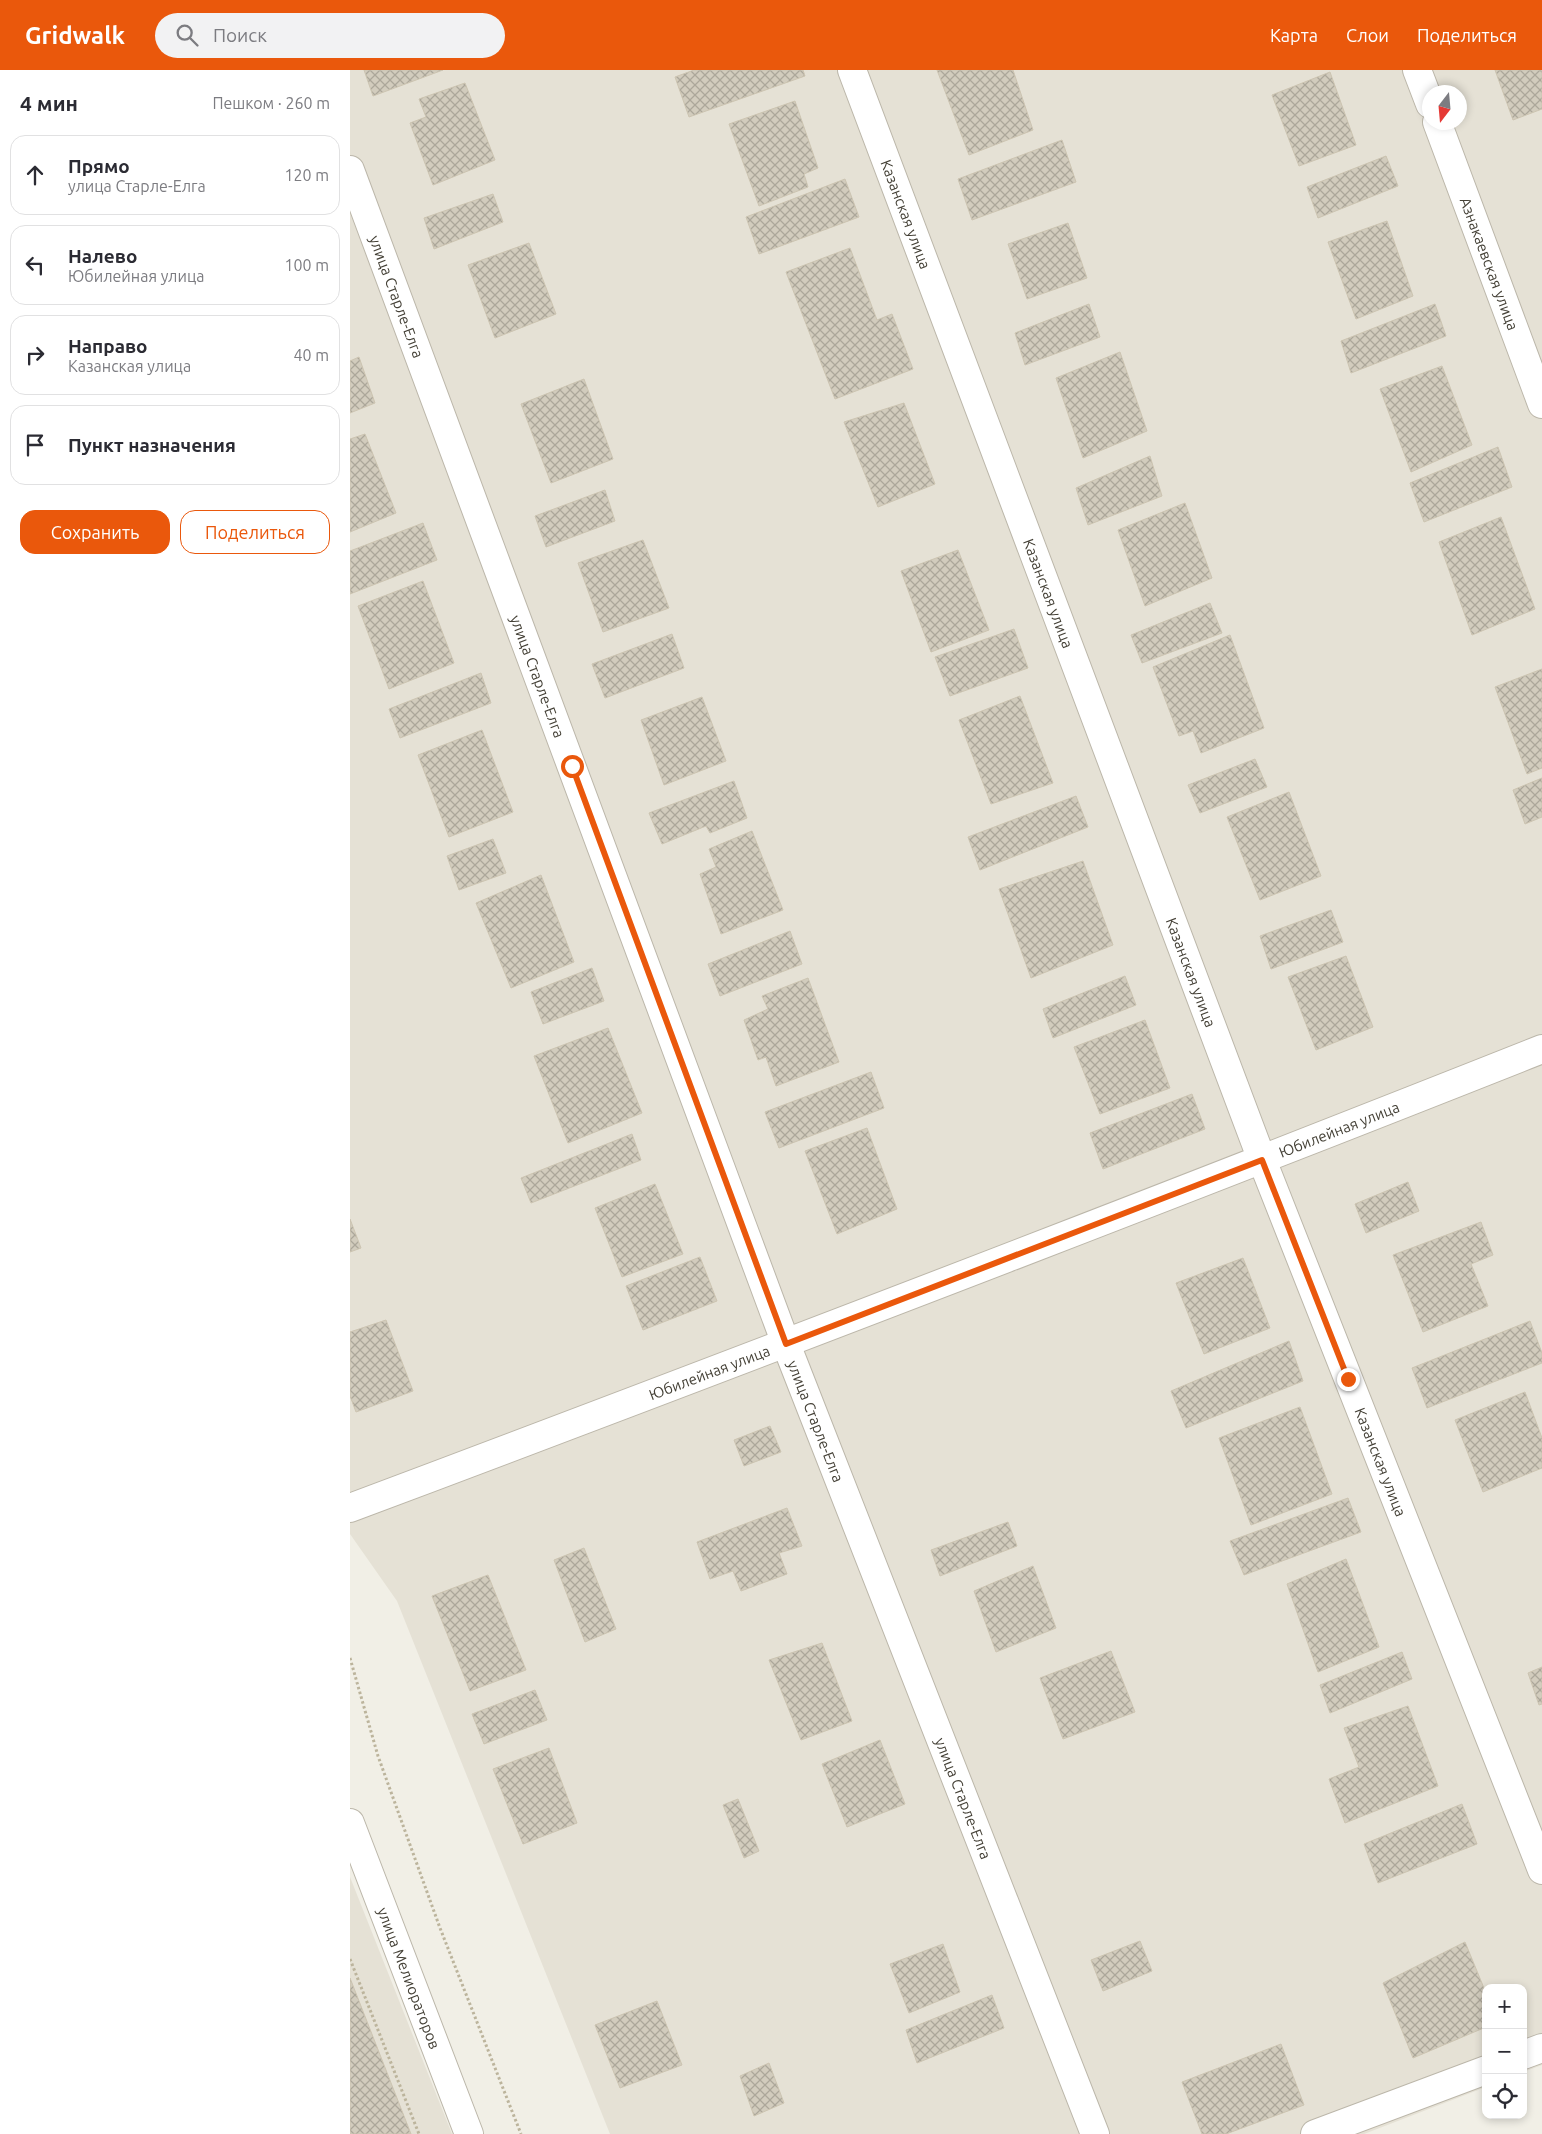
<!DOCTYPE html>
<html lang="ru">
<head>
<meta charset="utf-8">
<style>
  body { margin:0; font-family:Ubuntu,sans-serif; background:#f2f2f3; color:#2b2b33 }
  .controls { position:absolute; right:15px; bottom:15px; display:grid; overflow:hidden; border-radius:10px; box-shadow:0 2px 8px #0003 }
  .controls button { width:45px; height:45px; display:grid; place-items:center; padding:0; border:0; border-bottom:1px solid #e1e1e2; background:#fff; color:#2b2b33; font:25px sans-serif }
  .compass { position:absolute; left:1072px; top:15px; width:45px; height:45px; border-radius:50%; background:#fff; box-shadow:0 2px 8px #0003; rotate:196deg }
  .stop { position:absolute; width:15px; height:15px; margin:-11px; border:4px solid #ea580c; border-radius:50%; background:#fff }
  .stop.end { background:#ea580c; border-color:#fff; box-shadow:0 1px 5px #0008 }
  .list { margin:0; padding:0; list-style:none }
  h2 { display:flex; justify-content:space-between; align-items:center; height:65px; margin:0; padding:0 20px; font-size:21px }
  h2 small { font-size:16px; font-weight:400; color:#7c7c81 }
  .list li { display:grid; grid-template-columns:32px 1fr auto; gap:15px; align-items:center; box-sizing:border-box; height:80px; margin:0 10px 10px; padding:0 10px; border:1px solid #e1e1e2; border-radius:15px }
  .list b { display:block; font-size:19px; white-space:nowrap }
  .list p { margin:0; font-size:16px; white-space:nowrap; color:#7c7c81 }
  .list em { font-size:16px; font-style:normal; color:#7c7c81 }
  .actions { display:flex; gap:10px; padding:15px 20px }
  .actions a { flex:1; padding:11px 0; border:1px solid #ea580c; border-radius:15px; text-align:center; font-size:18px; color:#ea580c }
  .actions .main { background:#ea580c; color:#fff }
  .icon { flex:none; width:28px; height:28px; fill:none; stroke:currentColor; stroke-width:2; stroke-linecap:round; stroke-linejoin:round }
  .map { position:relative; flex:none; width:1192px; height:2064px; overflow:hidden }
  header { display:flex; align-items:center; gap:30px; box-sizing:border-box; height:70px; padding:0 25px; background:#ea580c; color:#fff }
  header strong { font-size:24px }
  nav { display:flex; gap:28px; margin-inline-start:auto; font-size:18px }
  .search { width:350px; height:45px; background:#f2f2f3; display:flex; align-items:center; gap:12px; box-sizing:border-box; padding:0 18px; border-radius:28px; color:#7c7c81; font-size:19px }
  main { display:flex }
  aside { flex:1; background:#fff }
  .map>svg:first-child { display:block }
  .residential { fill:#e5e1d5; fill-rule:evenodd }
  .building { fill:url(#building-cross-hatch); stroke:#ccc4b1 }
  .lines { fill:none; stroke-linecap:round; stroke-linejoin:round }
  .minor-casing { stroke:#bcb7aa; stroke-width:30 }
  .path { stroke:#bcb49c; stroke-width:3; stroke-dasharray:2.5 2.5; stroke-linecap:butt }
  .minor { stroke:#fff; stroke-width:28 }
  .route { stroke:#ea580c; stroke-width:6 }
  .labels { text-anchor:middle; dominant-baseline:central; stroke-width:4; stroke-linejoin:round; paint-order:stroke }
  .street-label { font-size:15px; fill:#444036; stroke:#fff }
</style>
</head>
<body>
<header>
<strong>Gridwalk</strong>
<div class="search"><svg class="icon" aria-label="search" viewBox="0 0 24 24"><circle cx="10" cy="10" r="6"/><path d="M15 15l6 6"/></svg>Поиск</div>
<nav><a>Карта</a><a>Слои</a><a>Поделиться</a></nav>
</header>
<main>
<aside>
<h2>4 мин<small>Пешком · 260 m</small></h2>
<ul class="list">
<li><svg class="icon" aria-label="ahead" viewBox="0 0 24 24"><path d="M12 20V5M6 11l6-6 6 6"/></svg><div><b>Прямо</b><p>улица Старле-Елга</p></div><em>120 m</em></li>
<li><svg class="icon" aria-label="left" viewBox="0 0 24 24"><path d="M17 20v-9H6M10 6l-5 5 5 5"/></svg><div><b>Налево</b><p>Юбилейная улица</p></div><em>100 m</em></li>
<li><svg class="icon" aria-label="right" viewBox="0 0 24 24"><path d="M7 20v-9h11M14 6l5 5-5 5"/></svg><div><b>Направо</b><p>Казанская улица</p></div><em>40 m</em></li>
<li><svg class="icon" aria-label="arrive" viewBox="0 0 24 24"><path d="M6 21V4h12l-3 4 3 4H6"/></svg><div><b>Пункт назначения</b></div></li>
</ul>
<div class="actions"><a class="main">Сохранить</a><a>Поделиться</a></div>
</aside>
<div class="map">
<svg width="1192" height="2064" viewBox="0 0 1192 2064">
  <defs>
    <pattern id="building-cross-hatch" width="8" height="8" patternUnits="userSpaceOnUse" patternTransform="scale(1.25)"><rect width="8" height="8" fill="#d2ccbd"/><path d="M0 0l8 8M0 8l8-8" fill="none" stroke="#aca79a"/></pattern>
  </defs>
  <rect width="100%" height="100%" fill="#f1efe6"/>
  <!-- residential -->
  <path class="residential" d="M0,0H1192V1995L1173,2002V1918H1136V2017L1014,2064H260L47,1531L0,1464ZM1080,22H1110V52H1080Z
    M0,1807L102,2064H0Z"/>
  <!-- building -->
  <path class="building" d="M14,0H93L23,26Z
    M344,0H453L455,6L339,47L325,7Z
    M587,0H663L683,60L619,85Z
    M1145,0H1192V39L1163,50Z
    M980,2L1006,75L949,96L922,25Z
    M115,13L145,90L83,115L60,53L76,47L69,29Z
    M445,31L468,98L454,104L458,117L409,136L379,54Z
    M712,70L726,112L622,150L608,109Z
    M1036,86L1048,116L968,148L957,117Z
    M495,109L509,147L409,184L396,147Z
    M143,124L153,152L84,179L74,148Z
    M1037,151L1063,226L1006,249L978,172Z
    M718,153L737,208L677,229L658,174Z
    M179,173L206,244L145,268L118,195Z
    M500,178L527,250L542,244L563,299L485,329L436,202Z
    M739,234L750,267L675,295L665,263Z
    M1085,234L1096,266L1001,303L991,271Z
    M770,282L797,361L733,388L706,308Z
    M9,287L25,333L0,343V291Z
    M1092,296L1122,375L1061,402L1030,319Z
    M234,309L263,389L201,413L171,334Z
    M554,333L585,414L528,437L494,352Z
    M15,364L46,443L0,462V369Z
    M1148,377L1162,417L1074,452L1060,413Z
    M800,386L812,426L738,455L726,418Z
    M255,420L265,451L196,477L185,446Z
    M835,433L862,508L795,536L768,460Z
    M1151,447L1185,539L1122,565L1089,472Z
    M73,453L87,490L0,524V481Z
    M293,470L319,538L253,562L228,493Z
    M608,480L639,560L581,582L551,501Z
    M73,511L104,593L39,619L8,536Z
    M860,533L872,563L792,593L781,565Z
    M664,559L678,598L600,626L585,587Z
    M322,564L334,598L255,628L242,594Z
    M880,565L914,658L851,683L843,661L829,666L803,597Z
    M1192,599V698L1177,704L1145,617Z
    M131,603L141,633L50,668L39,639Z
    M670,626L703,713L641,734L609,650Z
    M352,627L376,691L314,715L291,650Z
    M132,660L163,742L99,767L68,685Z
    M905,689L917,717L850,743L838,715Z
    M1192,708V747L1175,754L1163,720Z
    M384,711L397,748L360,763L356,756L312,774L299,743Z
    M939,722L971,806L910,830L877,747Z
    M726,726L738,757L630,800L618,767Z
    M402,761L433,840L371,864L350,804L366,797L359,779Z
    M143,769L156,803L109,820L97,786Z
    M733,791L763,875L681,908L649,819Z
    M191,805L224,892L161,918L126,833Z
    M981,840L993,872L921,899L910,866Z
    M440,861L452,894L370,926L358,894Z
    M996,886L1023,957L966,980L938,907Z
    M242,898L254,931L193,954L181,922Z
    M775,906L786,935L703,968L693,939Z
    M458,908L489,992L426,1016L416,987L408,990L394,950L418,939L412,926Z
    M795,950L820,1018L750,1044L724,977Z
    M258,958L292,1043L218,1073L184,986Z
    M521,1002L534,1038L429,1078L415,1042Z
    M842,1024L855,1059L753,1099L740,1063Z
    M517,1058L547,1139L487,1164L455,1081Z
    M282,1064L291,1090L181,1133L171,1108Z
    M1058,1112L1069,1141L1016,1163L1005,1134Z
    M305,1114L333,1184L272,1207L245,1138Z
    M0,1149L11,1178L0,1182Z
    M1131,1152L1143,1185L1121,1194L1138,1236L1073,1262L1043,1185Z
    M350,1187L367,1231L293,1260L276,1216Z
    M893,1188L920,1258L854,1284L826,1213Z
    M36,1250L63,1321L6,1342L0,1326V1262Z
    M1180,1251L1192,1283V1293L1077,1338L1062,1298Z
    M939,1271L953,1311L836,1358L821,1321Z
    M1175,1322L1192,1368V1398L1133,1422L1105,1350Z
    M950,1337L982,1424L901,1455L869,1368Z
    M420,1356L431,1382L394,1396L384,1370Z
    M998,1428L1011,1462L894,1505L880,1471Z
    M437,1438L452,1476L429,1483L437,1504L391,1521L383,1501L360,1509L347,1472Z
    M658,1452L667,1476L590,1506L581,1480Z
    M234,1478L266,1559L235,1572L204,1490Z
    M996,1489L1029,1577L968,1602L937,1514Z
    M683,1496L706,1558L646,1582L624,1521Z
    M138,1505L176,1600L120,1621L82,1526Z
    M472,1573L502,1651L451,1670L419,1590Z
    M761,1581L785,1642L713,1669L690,1608Z
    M1052,1582L1062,1609L980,1643L970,1615Z
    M1192,1597V1634L1189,1635L1178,1603Z
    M185,1620L197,1650L134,1674L122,1644Z
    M1058,1636L1088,1716L995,1753L979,1709L1009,1697L994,1658Z
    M530,1670L555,1734L497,1757L472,1694Z
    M199,1678L227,1753L173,1774L143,1699Z
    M388,1729L409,1781L394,1788L373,1735Z
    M1112,1734L1127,1774L1028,1813L1014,1774Z
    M790,1871L802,1901L753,1921L741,1890Z
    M1115,1872L1136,1923V1957L1063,1988L1033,1913Z
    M593,1874L610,1922L559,1943L540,1894Z
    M0,1908L61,2064H0Z
    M642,1925L654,1958L567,1993L556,1960Z
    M307,1931L332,1995L270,2018L245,1955Z
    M931,1974L954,2035L876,2064H852L832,2012Z
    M419,1993L434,2033L404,2046L390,2006Z"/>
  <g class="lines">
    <!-- minor casing -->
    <g class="minor-casing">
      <g id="minor">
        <path id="s1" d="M502,0L912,1090L1192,1800"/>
        <path d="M1067,0L1080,34"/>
        <path id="s2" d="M1087,52L1192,334"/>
        <path id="s3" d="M0,100L436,1274L745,2064"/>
        <path id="s4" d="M0,1438C399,1288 796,1136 1192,979"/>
        <path id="s5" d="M0,1753L119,2064"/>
        <path d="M1173,1985L1192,1978"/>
        <path d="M965,2064L1136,2000"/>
      </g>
    </g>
    <!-- path -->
    <path class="path" d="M0,1588L28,1686L90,1858L171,2064
      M0,1889L69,2064"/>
    <!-- minor -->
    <use href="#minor" class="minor"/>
  </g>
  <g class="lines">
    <!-- route -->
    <path class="route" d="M222,696L436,1274L912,1090L998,1309"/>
  </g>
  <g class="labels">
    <!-- street labels -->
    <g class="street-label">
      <text stroke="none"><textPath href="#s1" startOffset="154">Казанская улица</textPath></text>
      <text stroke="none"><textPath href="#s2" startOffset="151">Азнакаевская улица</textPath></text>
      <text stroke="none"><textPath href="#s3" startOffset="135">улица Старле-Елга</textPath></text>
      <text stroke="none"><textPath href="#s1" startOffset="559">Казанская улица</textPath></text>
      <text stroke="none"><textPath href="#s3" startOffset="540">улица Старле-Елга</textPath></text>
      <text stroke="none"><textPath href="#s1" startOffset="964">Казанская улица</textPath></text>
      <text stroke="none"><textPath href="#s4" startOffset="1059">Юбилейная улица</textPath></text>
      <text stroke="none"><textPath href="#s4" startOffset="384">Юбилейная улица</textPath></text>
      <text stroke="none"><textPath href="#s3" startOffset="1335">улица Старле-Елга</textPath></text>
      <text stroke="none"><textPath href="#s1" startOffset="1489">Казанская улица</textPath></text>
      <text stroke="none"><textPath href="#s3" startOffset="1740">улица Старле-Елга</textPath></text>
      <text stroke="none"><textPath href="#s5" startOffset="166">улица Мелиораторов</textPath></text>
    </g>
  </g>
</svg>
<div class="controls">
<button>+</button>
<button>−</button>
<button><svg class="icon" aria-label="locate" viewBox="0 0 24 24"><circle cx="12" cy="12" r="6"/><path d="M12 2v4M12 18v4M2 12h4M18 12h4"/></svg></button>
</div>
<svg class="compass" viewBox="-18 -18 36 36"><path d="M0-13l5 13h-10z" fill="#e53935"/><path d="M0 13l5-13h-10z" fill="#7c7c81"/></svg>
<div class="stop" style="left:222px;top:696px"></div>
<div class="stop end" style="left:998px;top:1309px"></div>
</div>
</main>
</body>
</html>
